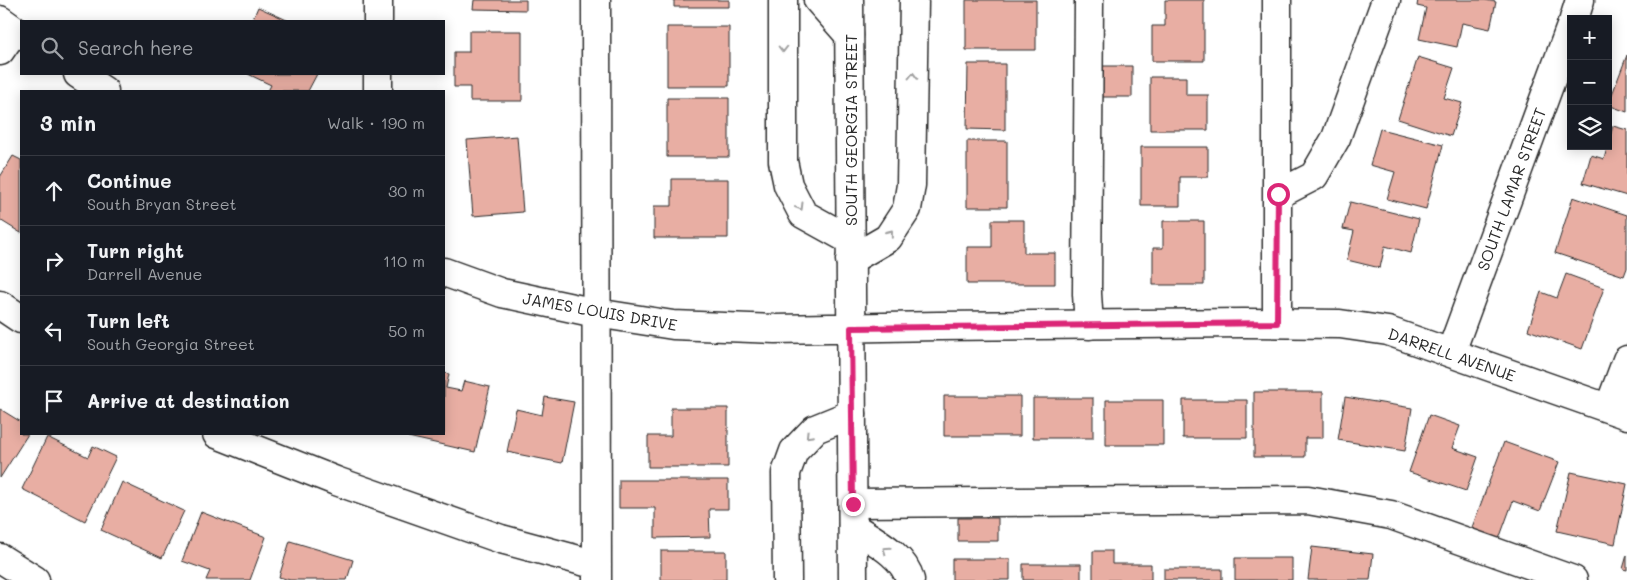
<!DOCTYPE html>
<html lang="en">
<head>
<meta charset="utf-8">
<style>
  body { margin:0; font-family:Mali,sans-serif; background:#242831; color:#f1f3f6 }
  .controls { position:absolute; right:15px; top:15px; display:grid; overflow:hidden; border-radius:0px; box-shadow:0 2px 12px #0003 }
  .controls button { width:45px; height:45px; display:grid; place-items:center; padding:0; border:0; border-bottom:1px solid #363941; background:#171b24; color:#f1f3f6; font:25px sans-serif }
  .stop { position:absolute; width:15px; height:15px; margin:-11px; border:4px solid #db2777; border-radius:50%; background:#fff }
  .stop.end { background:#db2777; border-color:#fff; box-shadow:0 1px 5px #0008 }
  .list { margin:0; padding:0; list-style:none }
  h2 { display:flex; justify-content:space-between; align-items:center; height:65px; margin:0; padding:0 20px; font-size:21px }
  h2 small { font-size:16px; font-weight:400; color:#9ea1a6 }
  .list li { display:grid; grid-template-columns:32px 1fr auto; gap:15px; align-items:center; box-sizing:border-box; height:70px; padding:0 20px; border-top:1px solid #363941 }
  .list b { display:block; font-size:19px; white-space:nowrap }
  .list p { margin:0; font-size:16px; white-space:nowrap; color:#9ea1a6 }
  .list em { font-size:16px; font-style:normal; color:#9ea1a6 }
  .icon { flex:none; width:28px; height:28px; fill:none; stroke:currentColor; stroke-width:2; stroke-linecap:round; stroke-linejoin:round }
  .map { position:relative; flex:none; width:1627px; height:580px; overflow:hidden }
  .search { position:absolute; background:#171b24; box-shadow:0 2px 12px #0003; left:20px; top:20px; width:425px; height:55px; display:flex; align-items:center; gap:12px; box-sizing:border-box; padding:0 18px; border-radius:0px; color:#9ea1a6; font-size:19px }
  .panel { position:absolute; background:#171b24; box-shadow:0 2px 12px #0003; left:20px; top:90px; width:425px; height:345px; border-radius:0px }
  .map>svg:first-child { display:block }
  .building { fill:#e8aea3; stroke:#2b2b2b }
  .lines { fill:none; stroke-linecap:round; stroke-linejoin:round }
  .minor-casing { stroke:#2b2b2b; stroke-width:31 }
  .major-casing { stroke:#2b2b2b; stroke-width:31 }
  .minor { stroke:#fff; stroke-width:28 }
  .major { stroke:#fff; stroke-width:28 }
  .oneway { stroke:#a0a0a0 }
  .route { stroke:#db2777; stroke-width:6 }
  .labels { text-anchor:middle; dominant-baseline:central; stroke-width:5; stroke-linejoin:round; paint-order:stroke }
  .street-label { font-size:16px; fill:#2b2b2b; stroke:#fff }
</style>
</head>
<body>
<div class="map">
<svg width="1627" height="580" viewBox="0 0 1627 580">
  <rect width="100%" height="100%" fill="#fff"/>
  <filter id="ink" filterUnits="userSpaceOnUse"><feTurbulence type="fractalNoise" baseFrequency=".02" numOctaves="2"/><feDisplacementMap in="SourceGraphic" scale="10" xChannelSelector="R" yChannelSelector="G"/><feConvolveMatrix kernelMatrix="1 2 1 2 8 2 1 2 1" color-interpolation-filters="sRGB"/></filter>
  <g filter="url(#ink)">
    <!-- building -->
    <path class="building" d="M474,0H526V10L473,9Z
      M674,0H729V7H674Z
      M966,0H1036V50H966Z
      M1165,0H1204V61H1152V26H1165Z
      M1418,0H1485L1496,2L1490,29L1462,23L1457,47L1419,39L1426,8L1417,6Z
      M258,7L289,21H252Z
      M667,27H729V86H667Z
      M469,31H522V101H470V87H454V52H469Z
      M1627,55V112L1608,105Z
      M1418,57L1454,68L1444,98L1462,103L1451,136L1398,119Z
      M968,64H1005V130L967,129Z
      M1102,66H1132V97H1101Z
      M248,74H317L308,91H268L271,85Z
      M1150,77H1186V95H1208V130H1150Z
      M667,98H729V157H667Z
      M1613,126L1627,130V196L1583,183L1591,155L1604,159Z
      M1380,129L1443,145L1426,209L1387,199L1395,172L1370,165Z
      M517,136L523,212L473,216L467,140Z
      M967,141H1007V207H967Z
      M1141,147H1208V177H1180V206H1141Z
      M13,156L21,160V233L0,220V177Z
      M672,179H728V238H654V206H672Z
      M1573,197L1627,215V268L1624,276L1555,253Z
      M1350,202L1419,219L1411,253L1385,246L1380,268L1347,260L1354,231L1343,229Z
      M992,220H1024V253H1055V284H967V247H992Z
      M1163,221H1204V285H1153V248H1163Z
      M1566,274L1604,288L1582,349L1528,330L1541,292L1557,298Z
      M444,373L449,374L446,388L461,391L464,381L490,387L475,452L408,437L409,434H444Z
      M1254,392H1323V438H1305V457H1254Z
      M944,396H1020V436H944Z
      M545,397L574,402L562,463L507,452L516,409L542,415Z
      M1345,397L1412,408L1405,451L1338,440Z
      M1033,398H1093V438H1033Z
      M1106,400H1163V445H1106Z
      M1183,400H1247V438H1183Z
      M671,408H728V467H648V436H671Z
      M0,409L21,422V434H28L0,478Z
      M1429,415L1460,426L1452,448L1478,457L1466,491L1409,472Z
      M47,437L88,457L93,446L116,457L85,521L22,489Z
      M1504,442L1559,462L1540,511L1513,501L1499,539L1471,530Z
      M1571,472L1627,484L1615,544L1557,531Z
      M619,480H728V509H709L710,537L655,538V508H619Z
      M122,482L184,511L162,558L101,530Z
      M201,512L266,537L250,580H206L210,571L182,561Z
      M958,518H998V541H958Z
      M290,541L353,560L347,580H290L279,577Z
      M1312,547L1373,554L1370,580H1308Z
      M661,551H726V580H661Z
      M1093,551H1112V564H1151V580H1093Z
      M1627,555V570L1623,569Z
      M1235,558H1292V580H1235Z
      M952,559H1010V580H952Z
      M1023,564H1081V580H1023Z
      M1164,569H1222V580H1164Z"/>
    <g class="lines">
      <!-- minor casing -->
      <g class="minor-casing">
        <path id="minor" d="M596,0L597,580
          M783,0V161L788,185L803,214L850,240
          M818,0L849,35
          M1574,19L1580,0
          M378,21V0
          M0,51L14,31
          M378,91V74
          M1277,195L1314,176L1336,138L1386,0
          M850,260L888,238L907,209L911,185L914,0
          M0,305L21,319
          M1277,323V0
          M1089,325L1087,294L1089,0
          M1451,352L1571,26
          M1609,408L1627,360
          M217,434L336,481L501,539L597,565
          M853,503L1308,500L1391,515L1573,580
          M853,527C873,540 904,555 910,580
          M0,558L35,580
          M787,580L786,473L794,451L815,429L852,414"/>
      </g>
      <!-- major casing -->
      <g class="major-casing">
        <path id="major" d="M849,0L853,580
          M0,20L21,35
          M78,74L104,91
          M444,272L502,293L596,313L673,325L775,329L938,326L1244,323L1340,324L1388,331L1627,415"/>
      </g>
      <!-- minor -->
      <use href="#minor" class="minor"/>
      <!-- major -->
      <use href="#major" class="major"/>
    </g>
    <!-- one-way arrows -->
    <defs><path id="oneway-chevron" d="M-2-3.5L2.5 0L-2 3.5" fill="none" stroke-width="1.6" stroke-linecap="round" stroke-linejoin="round" transform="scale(1.25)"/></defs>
    <g class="oneway">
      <use href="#oneway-chevron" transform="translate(783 49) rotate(90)"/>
      <use href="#oneway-chevron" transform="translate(913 76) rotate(-89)"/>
      <use href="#oneway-chevron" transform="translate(800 207) rotate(59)"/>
      <use href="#oneway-chevron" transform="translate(890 233) rotate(-51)"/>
      <use href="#oneway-chevron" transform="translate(809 435) rotate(134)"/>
      <use href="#oneway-chevron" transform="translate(886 550) rotate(-145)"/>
    </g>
  </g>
  <g class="lines" filter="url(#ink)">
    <!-- route -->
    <path class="route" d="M853,504L851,328L1277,323L1278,194"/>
  </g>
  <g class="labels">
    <!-- street labels -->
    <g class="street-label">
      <text transform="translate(850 130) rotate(-90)">SOUTH GEORGIA STREET</text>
      <text transform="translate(1511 189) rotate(-70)">SOUTH LAMAR STREET</text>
      <text transform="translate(600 311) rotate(10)">JAMES LOUIS DRIVE</text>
      <text transform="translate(1452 354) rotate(19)">DARRELL AVENUE</text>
    </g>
  </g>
</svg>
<div class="controls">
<button>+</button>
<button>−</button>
<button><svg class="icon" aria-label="layers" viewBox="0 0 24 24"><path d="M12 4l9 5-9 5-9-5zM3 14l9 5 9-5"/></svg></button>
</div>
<div class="stop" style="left:1278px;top:194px"></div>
<div class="stop end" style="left:853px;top:504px"></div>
<div class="search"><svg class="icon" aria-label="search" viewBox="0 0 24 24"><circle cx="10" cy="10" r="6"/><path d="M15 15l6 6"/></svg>Search here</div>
<section class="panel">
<h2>3 min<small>Walk · 190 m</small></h2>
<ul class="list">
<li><svg class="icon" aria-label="ahead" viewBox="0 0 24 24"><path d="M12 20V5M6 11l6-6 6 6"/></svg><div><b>Continue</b><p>South Bryan Street</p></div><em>30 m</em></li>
<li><svg class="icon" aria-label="right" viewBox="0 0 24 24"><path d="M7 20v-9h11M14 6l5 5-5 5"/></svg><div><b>Turn right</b><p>Darrell Avenue</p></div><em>110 m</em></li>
<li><svg class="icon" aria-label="left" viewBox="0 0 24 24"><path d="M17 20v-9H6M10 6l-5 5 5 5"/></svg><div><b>Turn left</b><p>South Georgia Street</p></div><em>50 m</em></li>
<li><svg class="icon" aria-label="arrive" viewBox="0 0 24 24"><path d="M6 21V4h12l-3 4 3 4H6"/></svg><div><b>Arrive at destination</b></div></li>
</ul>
</section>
</div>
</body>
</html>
